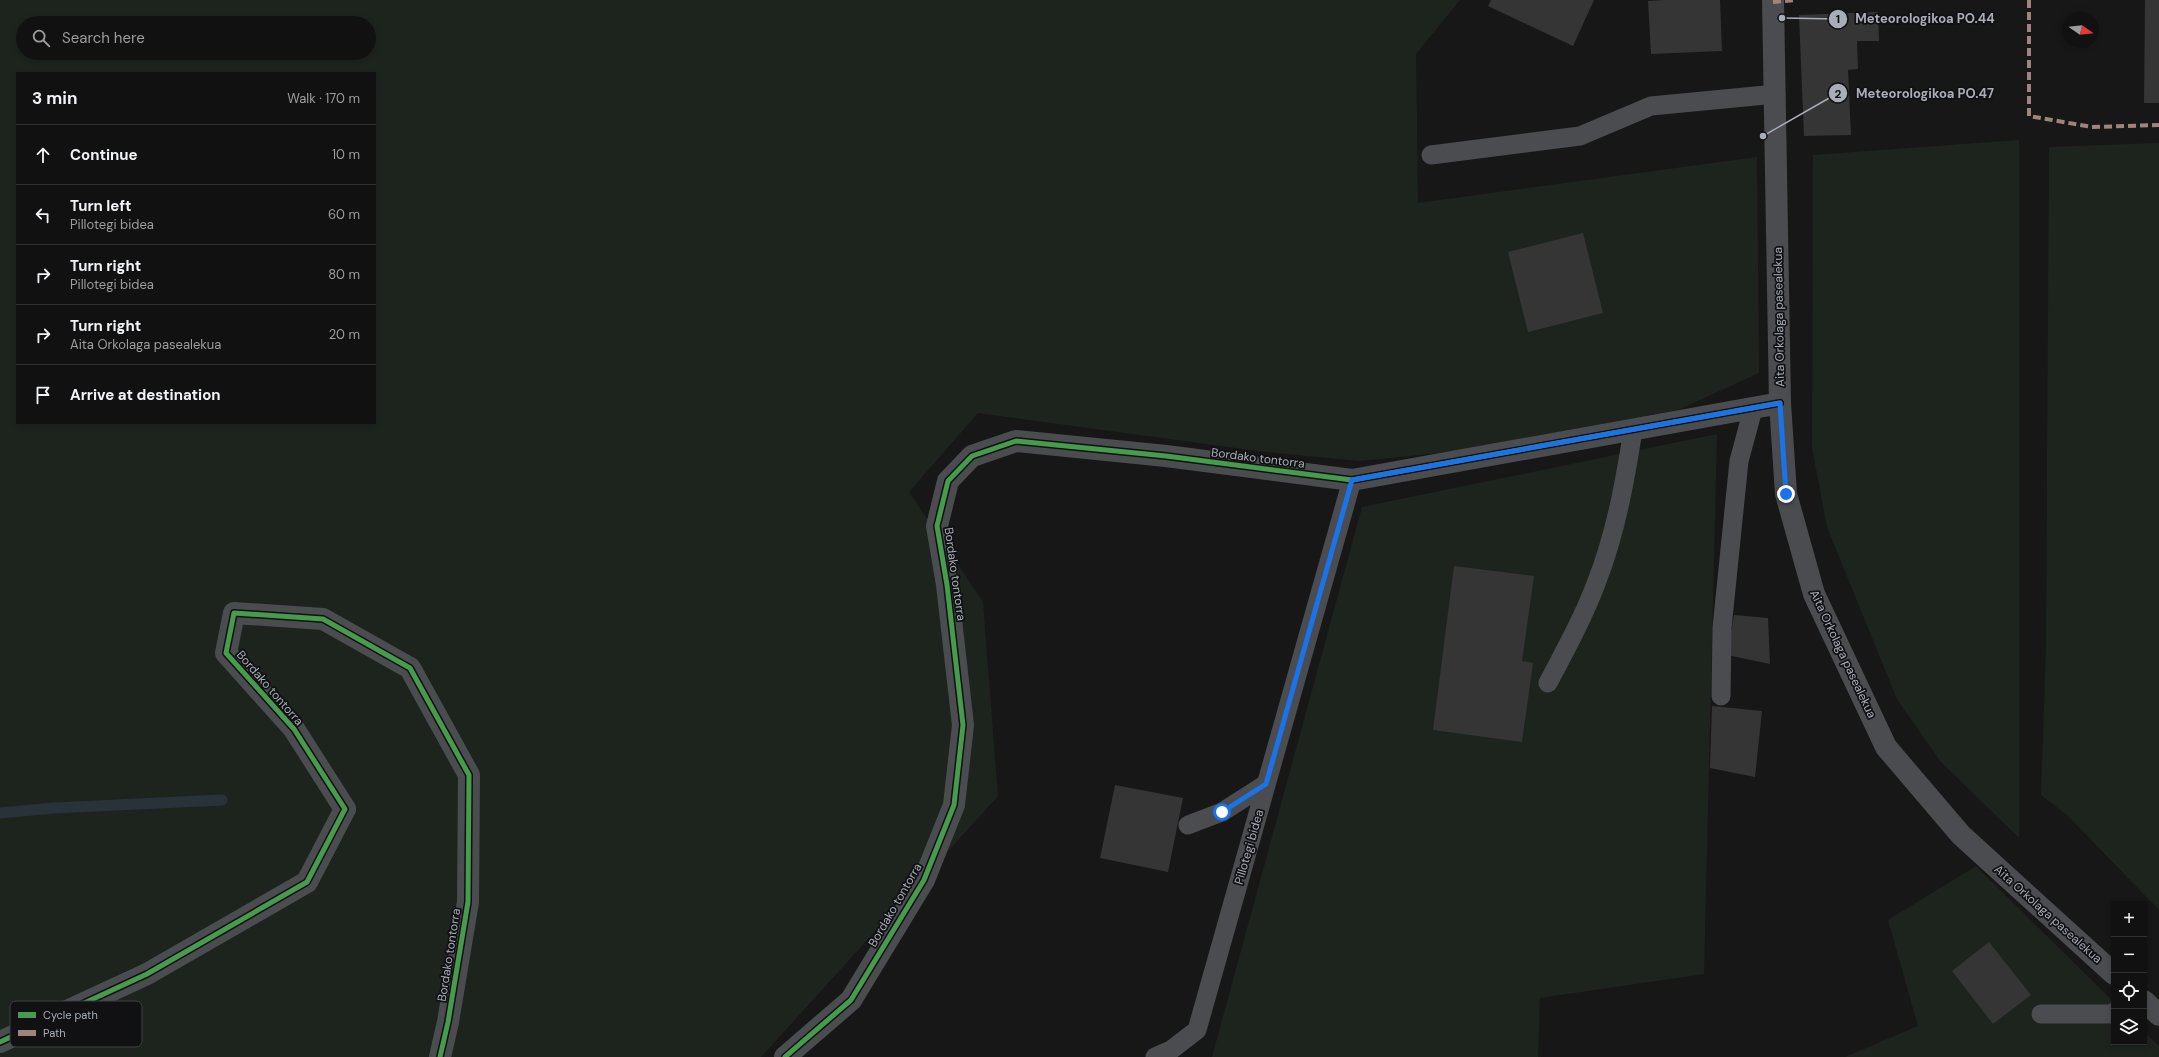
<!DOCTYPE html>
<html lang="en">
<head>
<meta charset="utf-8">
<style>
  body { margin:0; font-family:"DM Sans",sans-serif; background:#1e1f1f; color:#f1f3f6 }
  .controls { position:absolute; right:12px; bottom:12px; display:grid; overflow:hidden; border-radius:0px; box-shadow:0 2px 6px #0003 }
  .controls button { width:36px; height:36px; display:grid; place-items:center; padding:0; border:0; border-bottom:1px solid #303131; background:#111; color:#f1f3f6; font:20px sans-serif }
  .compass { position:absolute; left:2063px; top:12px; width:36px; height:36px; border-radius:50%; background:#111; box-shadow:0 2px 6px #0003; rotate:104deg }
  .stop { position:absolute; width:12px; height:12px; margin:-9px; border:3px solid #1a73e8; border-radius:50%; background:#fff }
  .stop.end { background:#1a73e8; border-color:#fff; box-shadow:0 1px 4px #0008 }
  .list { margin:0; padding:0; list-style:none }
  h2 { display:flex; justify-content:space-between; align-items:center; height:52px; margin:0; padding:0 16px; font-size:17px }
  h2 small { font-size:13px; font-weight:400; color:#9c9d9f }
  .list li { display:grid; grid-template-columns:26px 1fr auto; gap:12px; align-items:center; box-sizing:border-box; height:60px; padding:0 16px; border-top:1px solid #303131 }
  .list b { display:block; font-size:15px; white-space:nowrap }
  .list p { margin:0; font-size:13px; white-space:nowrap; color:#9c9d9f }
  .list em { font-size:13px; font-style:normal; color:#9c9d9f }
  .icon { flex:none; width:22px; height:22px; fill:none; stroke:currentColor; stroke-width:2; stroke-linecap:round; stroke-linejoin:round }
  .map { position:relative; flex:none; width:2159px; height:1057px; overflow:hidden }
  .search { position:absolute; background:#111; box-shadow:0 2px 6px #0003; left:16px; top:16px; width:360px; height:44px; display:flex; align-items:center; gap:10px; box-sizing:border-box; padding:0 14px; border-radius:22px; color:#9c9d9f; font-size:15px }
  .panel { position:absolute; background:#111; box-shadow:0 2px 6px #0003; left:16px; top:72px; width:360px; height:352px; border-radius:0px }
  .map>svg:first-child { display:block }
  .green { fill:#1d241e; fill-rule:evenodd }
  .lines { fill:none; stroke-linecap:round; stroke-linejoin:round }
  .stream { stroke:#2a3239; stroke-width:11 }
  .building { fill:#353536 }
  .service { stroke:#4b4c50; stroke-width:19 }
  .minor { stroke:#4b4c50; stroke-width:22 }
  .quiet { stroke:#a18479; stroke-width:4; stroke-dasharray:8 4; stroke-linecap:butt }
  .cycleway-casing { stroke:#111113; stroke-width:8 }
  .cycleway { stroke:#469c4c; stroke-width:5 }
  .route { stroke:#1a73e8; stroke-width:5 }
  .labels { text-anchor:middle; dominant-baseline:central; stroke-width:3.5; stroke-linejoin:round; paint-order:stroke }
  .street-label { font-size:12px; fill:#a8adb8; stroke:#111113 }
  .key { fill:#111113; stroke:#3e4045; stroke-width:1 }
  .key-label { font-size:11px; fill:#a8adb8 }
  .leader { fill:none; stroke:#a8adb8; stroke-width:1.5 }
  .callout-dot { fill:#a8adb8; stroke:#111113; stroke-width:1.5 }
  .mark-label { font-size:12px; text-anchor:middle; font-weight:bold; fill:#111 }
  .callout-label { font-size:13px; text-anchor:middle; font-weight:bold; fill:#a8adb8; stroke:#111113; stroke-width:3.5; stroke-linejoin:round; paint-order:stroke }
</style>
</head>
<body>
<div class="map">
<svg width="2159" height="1057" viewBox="0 0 2159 1057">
  <rect width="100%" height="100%" fill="#171717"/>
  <!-- green -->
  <path class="green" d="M0,0H1460L1416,54L1418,203L1757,157L1759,373L1678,410L1450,452L1359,461L1258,451L978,413L909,492L983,602L998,796L761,1057H0ZM23,23H369V53H23ZM17,73H375V423H17Z
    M2019,140V838L1940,761L1897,699L1827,527L1812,448L1813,155Z
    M2159,143V910L2068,816L2041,795L2046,647L2049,147Z
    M1717,434L1704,974L1540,998L1538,1057H1212L1362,507Z
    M1976,866L2114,1002V1042H2144V1032L2159,1046V1057H1845L1918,1026L1888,920Z"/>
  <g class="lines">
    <!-- stream -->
    <path class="stream" d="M0,813L54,808L222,800"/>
  </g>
  <!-- building -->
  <path class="building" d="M1491,0H1594L1573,46L1488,6Z
    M1664,0H1720L1722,51L1651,54L1648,1Z
    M2145,0H2159V103H2144Z
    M1878,12L1879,41H1857L1858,69L1848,70L1851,135L1804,136L1799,15Z
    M1583,233L1603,313L1528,332L1508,252Z
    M1454,566L1534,576L1522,661L1533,663L1522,742L1433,730Z
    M1734,615L1768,618L1770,664L1727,655Z
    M1712,706L1762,711L1755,777L1710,768Z
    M1115,785L1183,798L1168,872L1100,858Z
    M1989,942L2031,995L1993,1024L1952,971Z"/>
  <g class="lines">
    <!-- service -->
    <path class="service" d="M1431,155L1580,136L1651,106L1776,94
      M1548,683C1566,649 1584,616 1597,581C1616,532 1625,481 1633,430
      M1721,696L1722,628L1739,461L1753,409
      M1188,825L1222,812L1266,784
      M2041,1014H2110L2114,1012
      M1155,1057L1171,1050L1197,1030L1352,480"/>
    <!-- minor -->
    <path class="minor" d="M1773,0L1780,403L1786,494L1814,594L1886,747L1961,835L2114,974
      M2144,1001L2159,1015
      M0,1042L147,974L307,882L345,809L294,729L226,653L234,613L323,619L410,668L469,775L468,902L448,1022L440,1057
      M785,1057L851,1000L924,880L954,805L963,725L947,585L937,526L948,481L972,456L1016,441L1166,456L1352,480L1780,403"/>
    <!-- quiet -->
    <path class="quiet" d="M2029,0V116L2092,127L2159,125
      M1773,2L1796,0"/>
    <!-- cycleway casing -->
    <g class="cycleway-casing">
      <path id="cycleway" d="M0,1042L147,974L307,882L345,809L294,729L226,653L234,613L323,619L410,668L469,775L468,902L448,1022L440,1057
        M785,1057L851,1000L924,880L954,805L963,725L947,585L937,526L948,481L972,456L1016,441L1166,456L1352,480L1780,403"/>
    </g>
    <!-- cycleway -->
    <use href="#cycleway" class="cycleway"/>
  </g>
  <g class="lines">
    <!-- route -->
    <path class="route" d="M1222,812L1266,784L1352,480L1780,403L1786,494"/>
  </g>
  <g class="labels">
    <!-- street labels -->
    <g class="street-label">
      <text transform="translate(1779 317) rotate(-91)">Aita Orkolaga pasealekua</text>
      <text transform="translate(1258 458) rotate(7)">Bordako tontorra</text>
      <text transform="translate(955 574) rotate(82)">Bordako tontorra</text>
      <text transform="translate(1843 654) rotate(65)">Aita Orkolaga pasealekua</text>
      <text transform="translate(270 688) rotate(49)">Bordako tontorra</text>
      <text transform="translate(1249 847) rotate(-74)">Pillotegi bidea</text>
      <text transform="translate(895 905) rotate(-60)">Bordako tontorra</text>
      <text transform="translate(2048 914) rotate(42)">Aita Orkolaga pasealekua</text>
      <text transform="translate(449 955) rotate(-81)">Bordako tontorra</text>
    </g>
  </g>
  <!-- legend -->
  <rect x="10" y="1001" width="132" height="46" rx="6" class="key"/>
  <rect x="18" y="1012" width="18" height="6" fill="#469c4c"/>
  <rect x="18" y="1030" width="18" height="6" fill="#a18479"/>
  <g class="key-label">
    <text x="43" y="1019">Cycle path</text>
    <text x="43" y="1037">Path</text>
  </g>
  <!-- callouts -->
  <path class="leader" d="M1782 18L1838 19M1763 136L1838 93"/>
  <g class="callout-dot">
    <circle cx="1782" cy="18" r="4"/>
    <circle cx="1763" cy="136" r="4"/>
    <circle cx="1838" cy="19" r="10"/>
    <circle cx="1838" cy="93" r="10"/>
  </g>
  <g class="mark-label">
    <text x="1838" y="23">1</text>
    <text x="1838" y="98">2</text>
  </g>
  <g class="callout-label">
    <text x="1925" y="23">Meteorologikoa PO.44</text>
    <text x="1925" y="98">Meteorologikoa PO.47</text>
  </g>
</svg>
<div class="controls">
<button>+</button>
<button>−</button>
<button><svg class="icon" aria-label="locate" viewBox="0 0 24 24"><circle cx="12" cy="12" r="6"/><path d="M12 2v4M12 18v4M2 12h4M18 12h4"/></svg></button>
<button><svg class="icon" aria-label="layers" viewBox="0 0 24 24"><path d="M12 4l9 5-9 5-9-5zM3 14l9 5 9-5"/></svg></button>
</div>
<svg class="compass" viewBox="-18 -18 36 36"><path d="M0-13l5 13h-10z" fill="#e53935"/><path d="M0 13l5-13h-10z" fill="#9c9d9f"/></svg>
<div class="stop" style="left:1222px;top:812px"></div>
<div class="stop end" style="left:1786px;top:494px"></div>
<div class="search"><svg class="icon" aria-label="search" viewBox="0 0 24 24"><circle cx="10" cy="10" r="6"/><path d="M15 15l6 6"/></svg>Search here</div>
<section class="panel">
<h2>3 min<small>Walk · 170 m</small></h2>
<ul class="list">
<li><svg class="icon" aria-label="ahead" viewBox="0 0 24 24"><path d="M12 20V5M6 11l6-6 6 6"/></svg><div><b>Continue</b></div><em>10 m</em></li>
<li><svg class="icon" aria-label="left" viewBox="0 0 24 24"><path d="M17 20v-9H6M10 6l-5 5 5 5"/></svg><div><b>Turn left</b><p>Pillotegi bidea</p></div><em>60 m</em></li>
<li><svg class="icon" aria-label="right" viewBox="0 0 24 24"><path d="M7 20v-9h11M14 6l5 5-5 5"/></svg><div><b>Turn right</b><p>Pillotegi bidea</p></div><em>80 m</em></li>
<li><svg class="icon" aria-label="right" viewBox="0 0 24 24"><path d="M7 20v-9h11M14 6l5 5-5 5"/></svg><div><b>Turn right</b><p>Aita Orkolaga pasealekua</p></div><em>20 m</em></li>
<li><svg class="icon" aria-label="arrive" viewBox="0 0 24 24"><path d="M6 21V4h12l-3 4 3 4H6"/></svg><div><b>Arrive at destination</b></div></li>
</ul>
</section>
</div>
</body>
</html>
